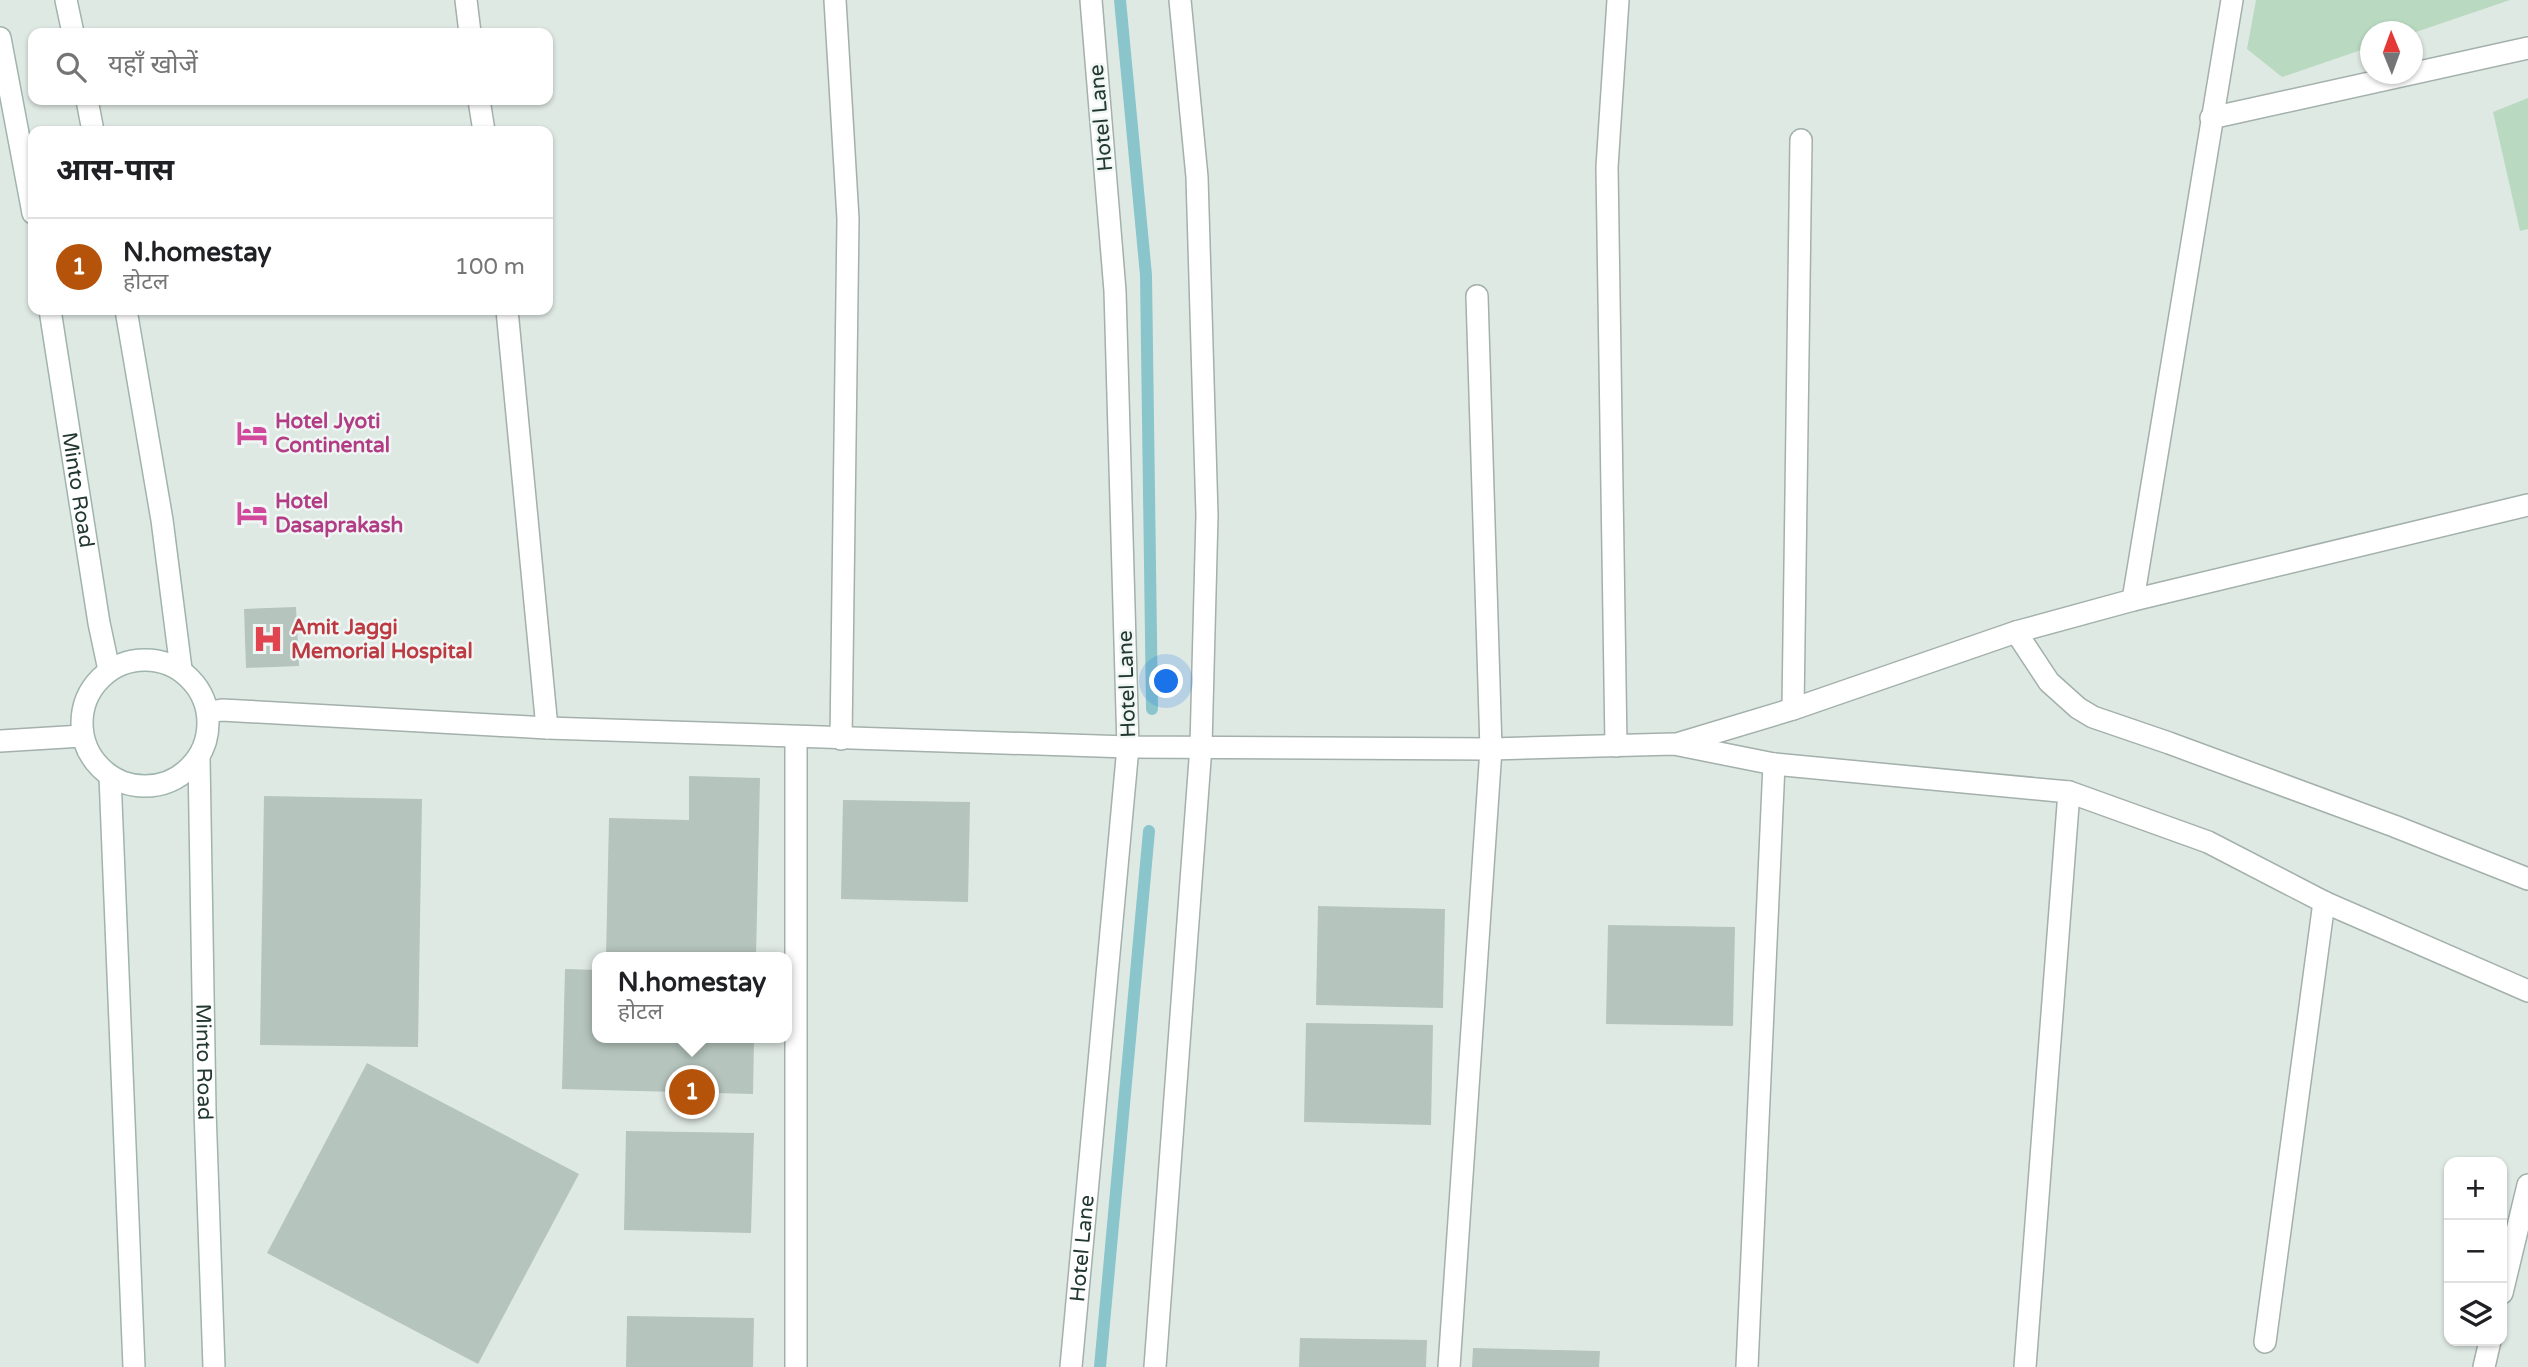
<!DOCTYPE html>
<html lang="hi">
<head>
<meta charset="utf-8">
<style>
  body { margin:0; font-family:"Varela Round","Noto Sans Devanagari",sans-serif; background:#f6f6f6; color:#202124 }
  .controls { position:absolute; right:21px; bottom:21px; display:grid; overflow:hidden; border-radius:14px; box-shadow:0 2px 5px #0004 }
  .controls button { width:63px; height:63px; display:grid; place-items:center; padding:0; border:0; border-bottom:2px solid #e0e0e0; background:#fff; color:#202124; font:35px sans-serif }
  .compass { position:absolute; left:2360px; top:21px; width:63px; height:63px; border-radius:50%; background:#fff; box-shadow:0 2px 5px #0004; rotate:359deg }
  .you { position:absolute; left:1167px; top:682px; width:24px; height:24px; margin:-18px; border:5px solid #fff; border-radius:50%; background:#1a73e8; box-shadow:0 0 0 10px #1a73e833 }
  .badge { display:grid; place-items:center; width:46px; height:46px; border-radius:50%; background:#b45309; color:#fff; font-size:23px; font-weight:700 }
  .pin { position:absolute; translate:-50% -50%; border:4px solid #fff; box-shadow:0 2px 7px #0006 }
  .popup { position:absolute; left:592px; top:952px; width:200px; height:91px; box-sizing:border-box; display:grid; place-content:center; border-radius:14px; background:#fff; filter:drop-shadow(0 2px 5px #0005); font-size:23px; white-space:nowrap; color:#757577 }
  .popup b { font-size:26px; color:#202124 }
  .popup::after { content:''; position:absolute; left:50%; top:100%; margin-left:-14px; border:14px solid transparent; border-top-color:#fff }
  .list { margin:0; padding:0; list-style:none }
  h2 { display:flex; justify-content:space-between; align-items:center; height:91px; margin:0; padding:0 28px; font-size:30px }
  h2 small { font-size:23px; font-weight:400; color:#757577 }
  .list li { display:grid; grid-template-columns:46px 1fr auto; gap:21px; align-items:center; box-sizing:border-box; height:98px; padding:0 28px; border-top:2px solid #e0e0e0 }
  .list b { display:block; font-size:26px; white-space:nowrap }
  .list p { margin:0; font-size:23px; white-space:nowrap; color:#757577 }
  .list em { font-size:23px; font-style:normal; color:#757577 }
  .icon { flex:none; width:38px; height:38px; fill:none; stroke:currentColor; stroke-width:2; stroke-linecap:round; stroke-linejoin:round }
  .map { position:relative; flex:none; width:2528px; height:1367px; overflow:hidden }
  .search { position:absolute; background:#fff; box-shadow:0 2px 5px #0004; left:28px; top:28px; width:525px; height:77px; display:flex; align-items:center; gap:18px; box-sizing:border-box; padding:0 24px; border-radius:14px; color:#757577; font-size:26px }
  .panel { position:absolute; background:#fff; box-shadow:0 2px 5px #0004; left:28px; top:126px; width:525px; height:189px; border-radius:14px }
  .map>svg:first-child { display:block }
  .green { fill:#b9d9c0 }
  .lines { fill:none; stroke-linecap:round; stroke-linejoin:round }
  .stream { stroke:#8ac5cb; stroke-width:12 }
  .building { fill:#b5c4bd }
  .street-casing { stroke:#a3b0ab; stroke-width:24 }
  .secondary-casing { stroke:#9fb4ac; stroke-width:24 }
  .street { stroke:#fff; stroke-width:21 }
  .secondary { stroke:#fff; stroke-width:21 }
  .labels { text-anchor:middle; dominant-baseline:central; stroke-width:5; stroke-linejoin:round; paint-order:stroke }
  .street-label { font-size:21px; fill:#223831; stroke:#eff6f3 }
  .hotel-label { font-size:21px; font-weight:bold; fill:#b23c85; stroke:#eff6f3; text-anchor:start }
  .health-label { font-size:21px; font-weight:bold; fill:#be3a42; stroke:#eff6f3; text-anchor:start }
</style>
</head>
<body>
<div class="map">
<svg width="2528" height="1367" viewBox="0 0 2528 1367">
  <rect width="100%" height="100%" fill="#dfe9e4"/>
  <!-- green -->
  <path class="green" d="M2256,0H2510L2413,33L2370,32V47L2282,77L2247,49Z
    M2528,98V229L2520,231L2493,112Z"/>
  <g class="lines">
    <!-- stream -->
    <path class="stream" d="M1120,0L1146,275L1152,709
      M1100,1367L1149,831"/>
  </g>
  <!-- building -->
  <path class="building" d="M296,607L299,666L246,668L244,609Z
    M689,776L760,778L756,957H606L609,818L689,820Z
    M264,796L422,799L418,1047L260,1045Z
    M843,800L970,802L968,902L841,899Z
    M1318,906L1445,909L1443,1008L1316,1005Z
    M1608,925L1735,927L1733,1026L1606,1024Z
    M565,969L598,970V1038H754L753,1094L562,1089Z
    M1306,1023L1433,1025L1431,1125L1304,1122Z
    M367,1063L579,1174L478,1364L267,1253Z
    M626,1131L754,1133L751,1233L624,1230Z
    M627,1316L754,1318L753,1367H626Z
    M1300,1338L1427,1340L1426,1367H1299Z
    M1473,1348L1600,1351L1599,1367H1472Z"/>
  <g class="lines">
    <!-- street casing -->
    <g class="street-casing">
      <g id="street">
        <path d="M466,0L470,33"/>
        <path d="M835,0L848,219L841,739"/>
        <path d="M479,100L484,131"/>
        <path d="M2211,118L2528,48"/>
        <path d="M507,310L547,728"/>
        <path d="M2133,600L2232,0"/>
        <path d="M2016,632L2049,682L2078,708L2093,717L2169,743L2394,826L2528,879"/>
        <path d="M1793,709L1801,140"/>
        <path d="M210,712L222,710L547,728L1128,747L1491,749L1674,744L1774,764L2069,792L2208,842L2324,902L2528,991"/>
        <path d="M0,741L82,736"/>
        <path d="M1680,743L1793,709L2016,632L2133,600L2528,505"/>
        <path d="M1616,746L1607,167L1618,0"/>
        <path d="M2502,1293L2528,1185"/>
        <path d="M2265,1342L2324,902"/>
        <path d="M796,1367V738"/>
        <path id="s1" d="M1071,1367L1128,747L1115,291L1091,0"/>
        <path d="M1155,1367L1201,746L1207,515L1197,177L1180,0"/>
        <path d="M1449,1367L1491,749L1477,296"/>
        <path d="M1747,1367L1774,764"/>
        <path d="M2025,1367L2069,792"/>
        <path d="M2484,1367L2490,1341"/>
      </g>
    </g>
    <!-- secondary casing -->
    <g class="secondary-casing">
      <g id="secondary">
        <path d="M66,0L73,33"/>
        <path d="M0,38L33,213"/>
        <path d="M87,100L93,131"/>
        <path id="s2" d="M50,310L99,623L109,670"/>
        <path d="M126,310L162,520L181,669"/>
        <circle cx="145" cy="723" r="63"/>
        <path id="s3" d="M199,758L205,1110L214,1367"/>
        <path d="M110,776L134,1367"/>
      </g>
    </g>
    <!-- street -->
    <use href="#street" class="street"/>
    <!-- secondary -->
    <use href="#secondary" class="secondary"/>
  </g>
  <!-- icons -->
  <defs>
    <g id="hotel-bare" transform="scale(2.415)"><path d="M-6-4.5h1.5V1H6V5H4.5V3h-9V5H-6ZM-4 0a1.8 1.8 0 1 1 3.6 0ZM.5 0V-2.5h3Q6-2.5 6 0Z" fill="#d1479c" stroke="#eff6f3" stroke-width="2.5" paint-order="stroke"/></g>
    <g id="hospital-bare" transform="scale(2.415)"><path d="M-5-5h3v3.5h4V-5h3V5h-3V1.5h-4V5h-3Z" fill="#e0444e" stroke="#eff6f3" stroke-width="2.5" paint-order="stroke"/></g>
  </defs>
  <g fill-rule="evenodd">
    <use href="#hotel-bare" x="252" y="433"/>
    <use href="#hotel-bare" x="252" y="513"/>
    <use href="#hospital-bare" x="268" y="639"/>
  </g>
  <g class="labels">
    <!-- street labels -->
    <g class="street-label">
      <text transform="translate(1101 118) rotate(-95)">Hotel Lane</text>
      <text stroke="none"><textPath href="#s2" startOffset="182">Minto Road</textPath></text>
      <text transform="translate(1127 684) rotate(-92)">Hotel Lane</text>
      <text stroke="none"><textPath href="#s3" startOffset="304">Minto Road</textPath></text>
      <text stroke="none"><textPath href="#s1" startOffset="119">Hotel Lane</textPath></text>
    </g>
    <!-- hotel labels -->
    <g class="hotel-label">
      <text x="275" y="421">Hotel Jyoti<tspan x="275" dy="24">Continental</tspan></text>
      <text x="275" y="501">Hotel<tspan x="275" dy="24">Dasaprakash</tspan></text>
    </g>
    <!-- health labels -->
    <g class="health-label">
      <text x="291" y="627">Amit Jaggi<tspan x="291" dy="24">Memorial Hospital</tspan></text>
    </g>
  </g>
</svg>
<div class="controls">
<button>+</button>
<button>−</button>
<button><svg class="icon" aria-label="layers" viewBox="0 0 24 24"><path d="M12 4l9 5-9 5-9-5zM3 14l9 5 9-5"/></svg></button>
</div>
<svg class="compass" viewBox="-18 -18 36 36"><path d="M0-13l5 13h-10z" fill="#e53935"/><path d="M0 13l5-13h-10z" fill="#757577"/></svg>
<div class="you"></div>
<div class="pin badge" style="left:692px;top:1092px">1</div>
<div class="popup"><b>N.homestay</b>होटल</div>
<div class="search"><svg class="icon" aria-label="search" viewBox="0 0 24 24"><circle cx="10" cy="10" r="6"/><path d="M15 15l6 6"/></svg>यहाँ खोजें</div>
<section class="panel">
<h2>आस-पास<small></small></h2>
<ul class="list">
<li><span class="badge">1</span><div><b>N.homestay</b><p>होटल</p></div><em>100 m</em></li>
</ul>
</section>
</div>
</body>
</html>
